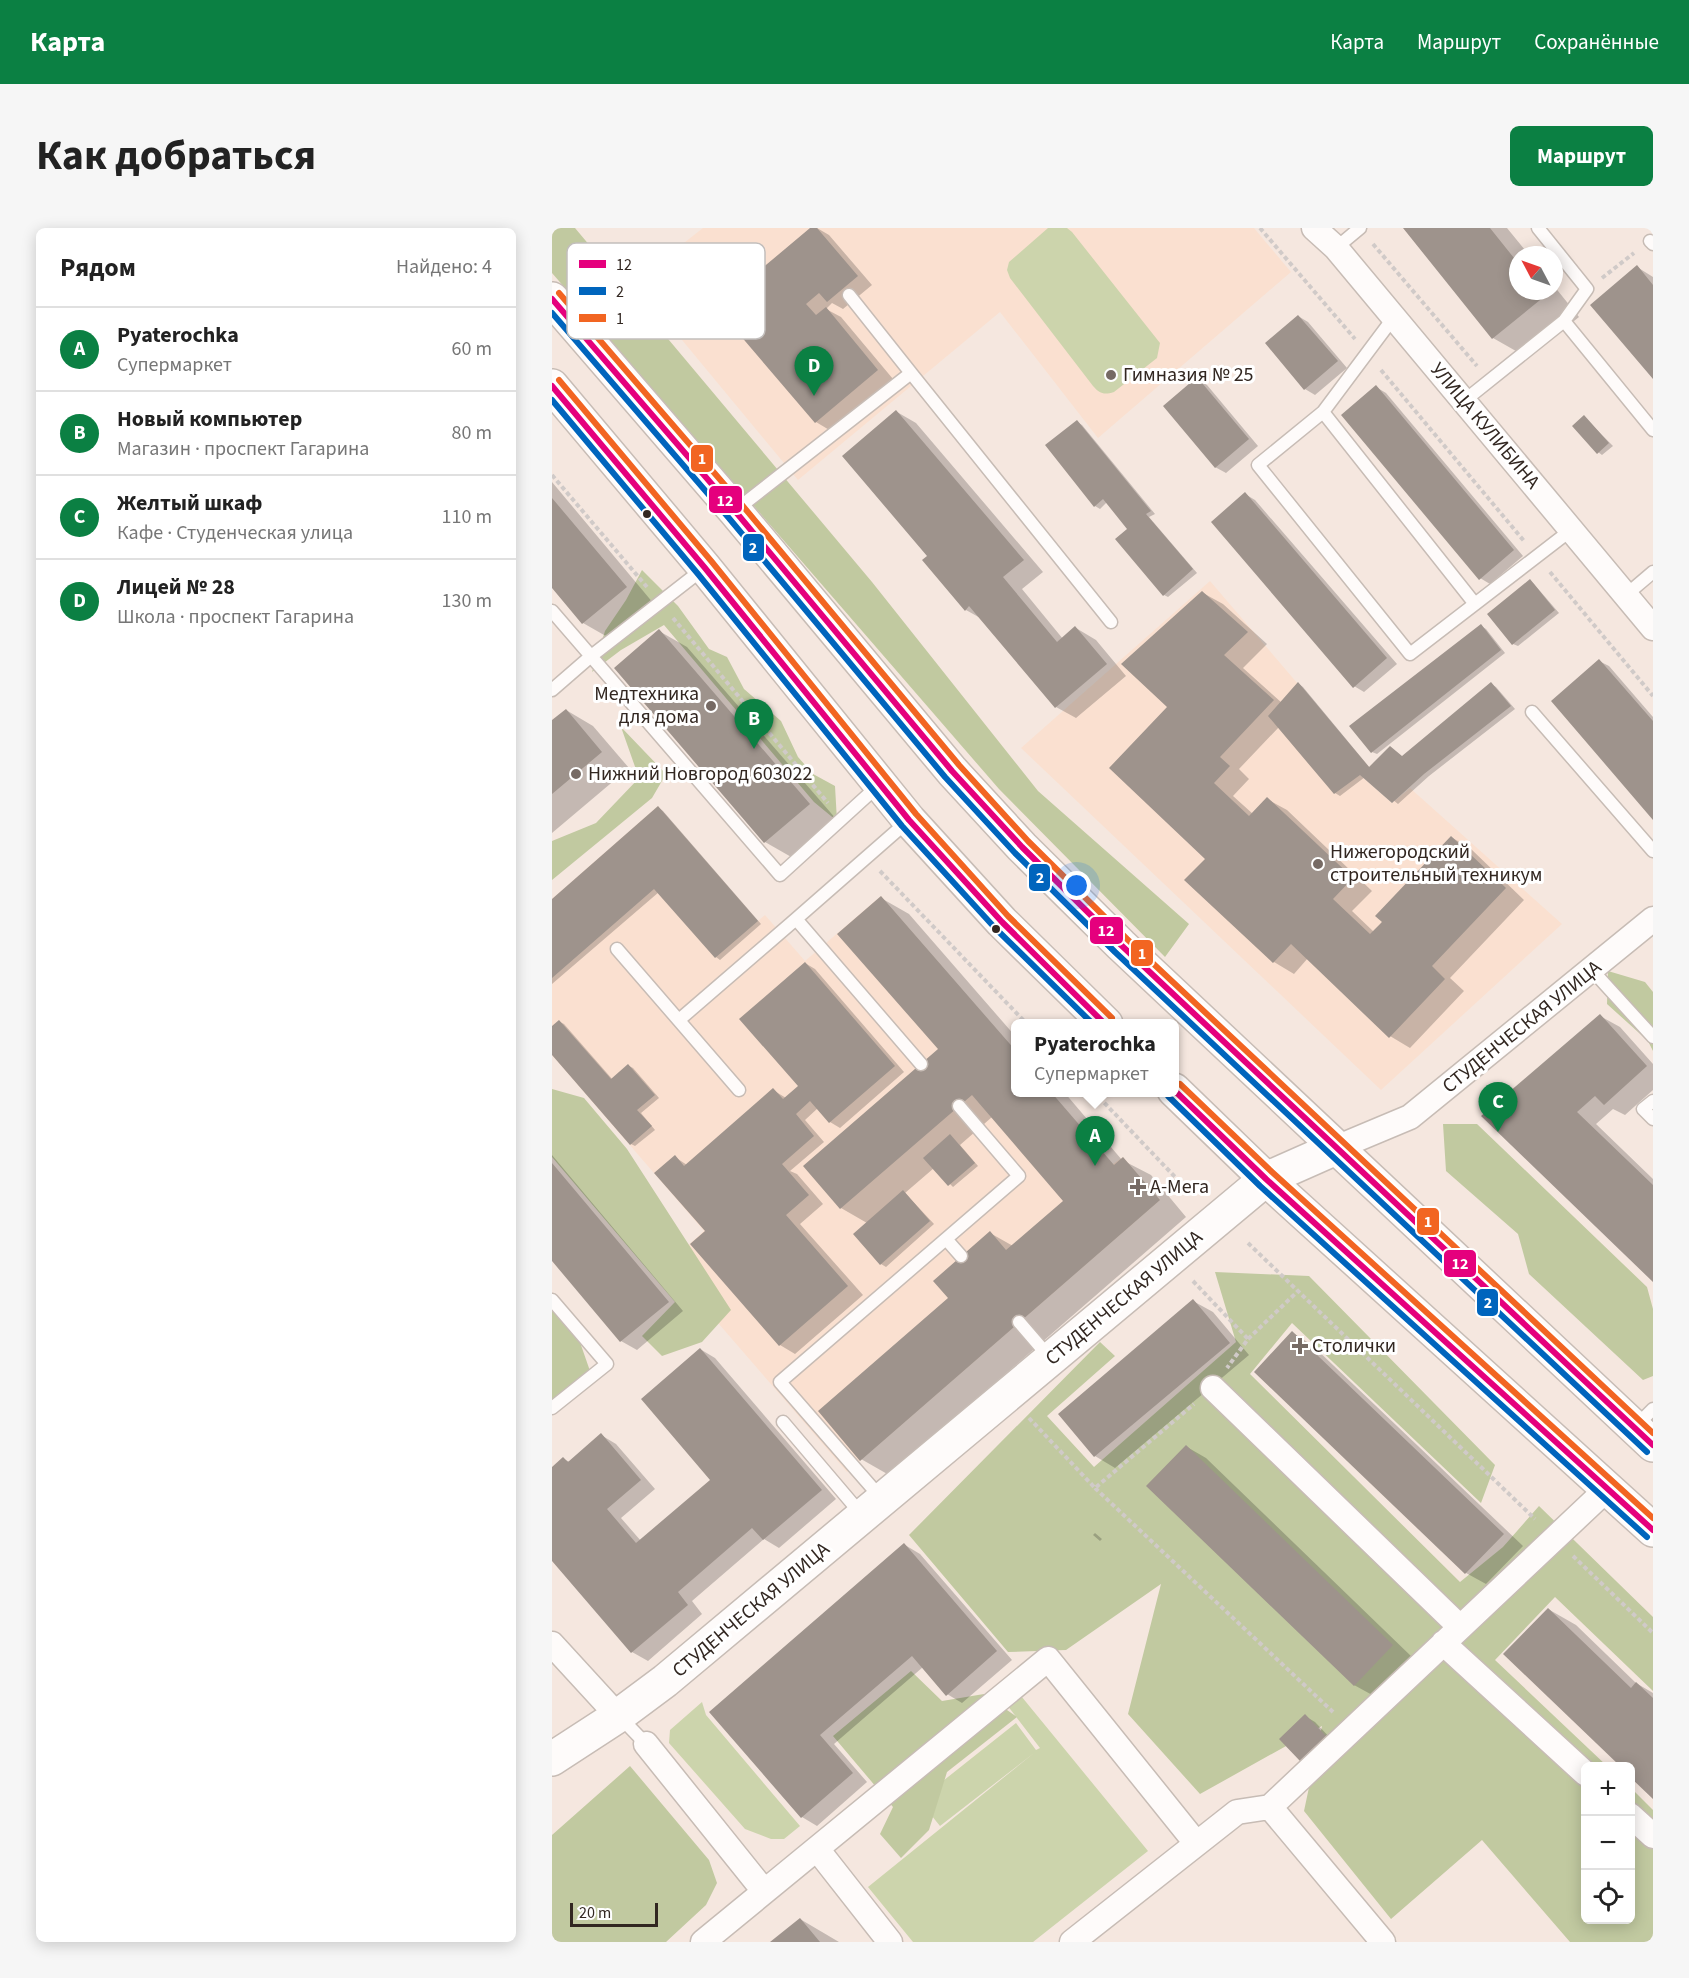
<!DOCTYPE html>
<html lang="ru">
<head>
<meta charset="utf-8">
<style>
  body { margin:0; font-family:"Source Sans 3",sans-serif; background:#f6f6f6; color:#222 }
  .controls { position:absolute; right:18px; bottom:18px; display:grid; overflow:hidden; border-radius:9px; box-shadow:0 3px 15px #0003 }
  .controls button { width:54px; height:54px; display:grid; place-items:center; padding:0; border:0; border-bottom:2px solid #e0e0e0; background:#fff; color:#222; font:30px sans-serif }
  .compass { position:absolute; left:957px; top:18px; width:54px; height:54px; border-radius:50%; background:#fff; box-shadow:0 3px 15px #0003; rotate:311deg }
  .scale { position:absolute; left:18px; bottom:15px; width:88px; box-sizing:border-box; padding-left:6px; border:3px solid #322721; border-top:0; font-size:16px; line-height:21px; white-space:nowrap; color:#322721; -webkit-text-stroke:4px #fff; paint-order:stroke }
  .you { position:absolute; left:525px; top:658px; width:21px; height:21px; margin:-15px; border:4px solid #fff; border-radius:50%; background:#1a73e8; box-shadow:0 0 0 9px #1a73e833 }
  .badge { display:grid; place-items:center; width:39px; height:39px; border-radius:50%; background:#0b8043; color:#fff; font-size:20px; font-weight:700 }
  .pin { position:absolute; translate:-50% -50px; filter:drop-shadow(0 2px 3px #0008) }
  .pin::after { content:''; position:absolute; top:32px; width:21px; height:18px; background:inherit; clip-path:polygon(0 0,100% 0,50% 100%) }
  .popup { position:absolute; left:459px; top:791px; width:168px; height:78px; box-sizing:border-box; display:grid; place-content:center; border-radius:9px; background:#fff; filter:drop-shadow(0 2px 4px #0005); font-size:20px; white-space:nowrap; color:#767676 }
  .popup b { font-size:22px; color:#222 }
  .popup::after { content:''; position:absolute; left:50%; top:100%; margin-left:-12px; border:12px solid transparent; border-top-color:#fff }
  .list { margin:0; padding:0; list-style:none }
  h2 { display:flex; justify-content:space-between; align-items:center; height:78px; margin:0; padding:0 24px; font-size:26px }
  h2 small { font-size:20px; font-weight:400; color:#767676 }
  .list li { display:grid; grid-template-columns:39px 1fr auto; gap:18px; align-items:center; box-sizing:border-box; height:84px; padding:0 24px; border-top:2px solid #e0e0e0 }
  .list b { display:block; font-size:22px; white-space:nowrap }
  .list p { margin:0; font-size:20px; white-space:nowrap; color:#767676 }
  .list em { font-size:20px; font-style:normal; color:#767676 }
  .icon { flex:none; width:33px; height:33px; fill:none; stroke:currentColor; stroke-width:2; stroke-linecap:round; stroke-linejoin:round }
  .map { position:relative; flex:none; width:1101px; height:1714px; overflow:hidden; border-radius:9px }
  header { display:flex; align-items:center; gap:36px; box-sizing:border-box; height:84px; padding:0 30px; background:#0b8043; color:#fff }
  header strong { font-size:28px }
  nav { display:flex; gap:33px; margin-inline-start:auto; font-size:21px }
  .intro { display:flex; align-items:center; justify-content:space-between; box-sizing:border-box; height:144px; padding:0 36px }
  h1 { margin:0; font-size:42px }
  .button { padding:15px 27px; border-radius:9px; background:#0b8043; color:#fff; font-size:21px; font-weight:700 }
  main { display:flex; gap:36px; padding:0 36px }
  aside { flex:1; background:#fff; border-radius:9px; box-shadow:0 3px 15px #0003 }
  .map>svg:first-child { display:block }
  .built { fill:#fae0d0 }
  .green { fill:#ccd4ac }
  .forest { fill:#c1c9a0 }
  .shadow { fill:#0003 }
  .building { fill:#9e938c }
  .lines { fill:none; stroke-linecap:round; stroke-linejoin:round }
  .service-casing { stroke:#c7bcb5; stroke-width:15 }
  .minor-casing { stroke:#c7bcb5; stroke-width:27 }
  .secondary-casing { stroke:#c7bcb5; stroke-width:36 }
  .primary-casing { stroke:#c7bcb5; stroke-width:36 }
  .path { stroke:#d0cac8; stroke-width:4; stroke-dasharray:4.5 3; stroke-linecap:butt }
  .service { stroke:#fefbfa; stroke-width:12 }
  .minor { stroke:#fefbfa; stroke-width:24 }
  .secondary { stroke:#fefbfa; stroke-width:33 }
  .primary { stroke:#fefbfa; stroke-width:33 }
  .bus-1-casing { stroke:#fff; stroke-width:10 }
  .bus-2-casing { stroke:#fff; stroke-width:10 }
  .bus-3-casing { stroke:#fff; stroke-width:10 }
  .bus-1 { stroke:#e5007d; stroke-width:6 }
  .bus-2 { stroke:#0065bd; stroke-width:6 }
  .bus-3 { stroke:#f26522; stroke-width:6 }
  .poi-dot { fill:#766a64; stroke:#fff; stroke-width:2 }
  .bus-dot { fill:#322721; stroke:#fff; stroke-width:2 }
  .labels { text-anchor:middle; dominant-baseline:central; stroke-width:6; stroke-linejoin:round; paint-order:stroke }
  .poi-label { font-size:20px; fill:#322721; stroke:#fff; text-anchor:start }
  .street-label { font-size:20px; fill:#322721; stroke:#fff }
  .key { fill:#fff; stroke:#c2bebc; stroke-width:1.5 }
  .key-label { font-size:16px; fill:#322721 }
  .line-badge { stroke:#fff; stroke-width:2 }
  .badge-label { font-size:16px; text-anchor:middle; font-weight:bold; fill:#fff }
</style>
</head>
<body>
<header>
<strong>Карта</strong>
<nav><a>Карта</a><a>Маршрут</a><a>Сохранённые</a></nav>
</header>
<div class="intro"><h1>Как добраться</h1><a class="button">Маршрут</a></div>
<main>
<aside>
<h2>Рядом<small>Найдено: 4</small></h2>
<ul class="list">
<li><span class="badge">A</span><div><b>Pyaterochka</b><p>Супермаркет</p></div><em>60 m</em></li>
<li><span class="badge">B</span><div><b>Новый компьютер</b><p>Магазин · проспект Гагарина</p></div><em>80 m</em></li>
<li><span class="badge">C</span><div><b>Желтый шкаф</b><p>Кафе · Студенческая улица</p></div><em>110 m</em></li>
<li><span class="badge">D</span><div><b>Лицей № 28</b><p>Школа · проспект Гагарина</p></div><em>130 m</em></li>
</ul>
</aside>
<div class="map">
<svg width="1101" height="1714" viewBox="0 0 1101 1714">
  <rect width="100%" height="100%" fill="#f5e7df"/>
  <!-- built -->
  <path class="built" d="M151,0H702L739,44L546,210L448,84L246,252L82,54Z
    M658,353L817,539L808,547L840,575L858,560L1010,696L829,862L469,520Z
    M106,578L206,693L213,687L253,733L329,668L463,823L464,864L561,936L571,929L608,972L295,1244L115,1036L152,1003L0,827V671Z"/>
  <!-- green -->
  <path class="green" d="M496,0H515L520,4L608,115L605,130L562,164C552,167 548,166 541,158L458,50L455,42L457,34Z
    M465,1463L596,1623L481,1714H361L316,1659L482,1525L388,1598L367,1572L464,1495L484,1522L488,1520L452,1473Z
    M150,1474L154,1487L248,1598L232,1611H219L193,1601L117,1515L118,1502Z"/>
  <!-- forest -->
  <path class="forest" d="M0,0H23L320,354L486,563L637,696L613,729L447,561L0,45Z
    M90,342L126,378L157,421L175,429L192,461L229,493L246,529L261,546L283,558L285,593L262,574L112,397L69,422L40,444L53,403L74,372Z
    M69,499L114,546L100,570L0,652V613L44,595L87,550Z
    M1056,743L1093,754L1101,764V823L1096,813L1055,776Z
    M0,861L32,870L75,921L179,1082L150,1114L110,1128L90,1108L123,1074L0,929Z
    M891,896H925L1095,1059L1101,1081V1148L1091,1152L977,1046L966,1006L894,943Z
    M663,1044L757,1048L943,1237L929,1275L740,1095L698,1146L908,1354L951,1319L987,1278L1101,1389V1463L1003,1369L943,1432L1055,1538H1034V1692H1078L1079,1560L1101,1582V1714H1018L930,1612L839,1691L752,1583L770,1498L648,1566L576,1486L609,1356L514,1422L456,1424L357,1307L548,1114L563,1128L495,1188L542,1239L684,1114Z
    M0,1083L22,1097L38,1143L16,1174L0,1172Z
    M359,1443L390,1473L432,1466L465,1489L395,1544L377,1602L349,1630L328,1606L341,1579L281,1508Z
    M78,1538L157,1632L165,1655L154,1677L114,1714H0V1607Z"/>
  <!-- shadow -->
  <path class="shadow" d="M260,0H265L277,7L320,57L291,81L280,75L274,81L289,89L341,151L279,203L264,194L167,79Z
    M853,0H955L977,27H966V63H1002V58L1027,89L976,130L941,110Z
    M1085,39L1101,49V149Z
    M746,88L756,94L795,140L763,167L753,161L715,115Z
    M645,151L655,157L706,218L674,245L663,239Z
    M824,159L834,165L971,328L938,356L928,350Z
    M345,184L364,195L491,344L470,361L511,411L524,400L544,412L574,448L524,490L504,479L430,391L414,382L377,328Z
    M1032,189L1061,218L1050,227L1046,224Z
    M525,194L530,197L603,286L597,289L645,345L616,369L612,367L577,301L555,274L548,281L543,278L495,217Z
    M0,254L102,376L59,411L31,395L0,357Z
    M693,266L703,272L845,436L812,464L802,458Z
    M978,353L982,356L1007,385L966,418L961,416Z
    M651,365L671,376L715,416L691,440L730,475L747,456L751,459L818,540L851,529L939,456L944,459L963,481L877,548L846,576L813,549L788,568L783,565L727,499L687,541L697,551L681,568L701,586L715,571L735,582L820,663L800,683L822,704L899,609L919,621L972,672L898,750L912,763L858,820L838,808L756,730L742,746L722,734L635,652L655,630L617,479Z
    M929,398L934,401L953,425L825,526L820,524Z
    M107,403L135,419L285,592L241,630L213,614Z
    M1047,433L1057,438L1101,489V589Z
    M14,482L41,498L77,540L0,605V494Z
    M107,580L111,583L209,696L168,732L164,729L107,664L0,756V673Z
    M329,670L357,686L464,809V864H512L570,932L599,947L634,989L337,1247L309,1231L398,1071L438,1005L461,1018L513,973L440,889L408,917L426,938L401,959L382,940L353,965L382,996L334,1039L329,1036L315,995L289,980L253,939L388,822Z
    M253,735L263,741L352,844L288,900L278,894L266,880L253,892L272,914L238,943L245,946L271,976L248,996L311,1067L243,1126L228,1117L155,1003L123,929L135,937L221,862L234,870L248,859Z
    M1048,788L1068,799L1101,836V862L1073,887L1061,881L1044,896L1101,951V1052L931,888Z
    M8,794L12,796L61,852L77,838L81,840L107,870L89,885L103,902L83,918L79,916L0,825V800Z
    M0,927L131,1083L85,1122L69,1113L0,1030Z
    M641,1073L661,1084L697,1127L563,1240L543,1228L508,1186Z
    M741,1105L760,1117L971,1318L934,1356L914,1345L704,1144Z
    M148,1121L163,1130L284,1271L227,1320L212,1311L140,1373L150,1386L96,1433L80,1424L0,1330V1241L11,1231L18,1234L49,1207L64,1216L103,1261L69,1290L89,1313L160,1252Z
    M635,1219L654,1230L860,1429L822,1468L802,1457Z
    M543,1305L550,1311L548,1313L541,1307Z
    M353,1317L368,1326L460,1432L410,1475L395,1466L371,1439L282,1516L315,1554L265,1598L250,1589L159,1484Z
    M996,1381L1024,1397L1084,1455L1101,1465V1569L1078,1538H1070L953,1426Z
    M753,1488L763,1494L783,1515L759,1538L749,1532Z
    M248,1691L287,1714H220Z"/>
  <!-- building -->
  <path class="building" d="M258,0H265L306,48L275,74L267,65L254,76L264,87L274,79L326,142L263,195L164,79Z
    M851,0H938L966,35V63H988L993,68L940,111Z
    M1085,37L1101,57V151L1038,77Z
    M746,87L786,133L752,162L713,115Z
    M645,149L697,211L663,240L611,178Z
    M824,157L962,322L927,352L789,187Z
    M344,182L472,332L451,349L505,414L523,398L555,436L503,480L417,378L413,383L370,332L375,328L290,228Z
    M1032,187L1057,215L1045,226L1020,198Z
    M525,192L599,283L594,286L641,341L611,368L563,311L575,301L551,271L542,279L493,217Z
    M693,264L835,430L801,460L659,294Z
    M0,270L75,359L30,396L0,360Z
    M978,351L1003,382L960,417L935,386Z
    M650,363L696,404L672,427L722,472L668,529L678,538L662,555L697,588L715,569L801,650L781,671L818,706L830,694L823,688L899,608L954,660L880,738L893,751L837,810L739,716L721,735L632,652L653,631L557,540L615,479L569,436Z
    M929,396L949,422L819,525L797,498Z
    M107,401L258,576L212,615L62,440Z
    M1047,431L1101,493V592L999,473Z
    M746,454L817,539L838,518L850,528L939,454L959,478L872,546L840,575L808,547L782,566L716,488Z
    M14,481L50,524L0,566V492Z
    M106,578L206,693L163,730L102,661L0,750V671Z
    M329,668L464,823V864H499L562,937L571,929L608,972L308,1233L266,1183L396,1070L381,1053L438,1003L454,1022L511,973L420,867L288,981L251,938L386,821L285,706Z
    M253,734L343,838L277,895L258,873L244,886L262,908L230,936L257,967L234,987L296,1058L227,1118L138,1016L153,1003L102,945L123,927L132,938L221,860L231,871L246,858L187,791Z
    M1048,786L1095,838L1052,877L1043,868L1025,884L1101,957V1054L929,888Z
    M7,792L59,851L76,836L103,867L85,882L100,898L78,917L0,827V798Z
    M398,906L423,935L396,958L371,930Z
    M0,935L117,1074L68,1114L0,1033Z
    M351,962L378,993L328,1037L301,1006Z
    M641,1071L678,1115L542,1229L506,1186Z
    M740,1103L952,1306L913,1346L702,1144Z
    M148,1120L270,1262L211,1312L200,1300L126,1364L136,1377L79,1425L0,1333V1239L11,1229L16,1234L49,1205L89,1252L55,1281L84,1315L158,1252L89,1171Z
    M634,1217L841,1417L802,1458L594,1258Z
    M352,1315L445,1423L394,1468L360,1428L268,1507L301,1545L249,1590L157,1484Z
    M996,1380L1079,1460L1084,1454L1101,1470V1571L1078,1549V1538H1068L951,1426Z
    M753,1486L774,1508L748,1533L727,1511Z
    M248,1690L268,1714H218Z"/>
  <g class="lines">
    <!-- service casing -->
    <g class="service-casing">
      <path id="service" d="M986,0L1035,61L1012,93L1101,202
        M1098,13L1101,16
        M784,20L808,0
        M297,67L359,145
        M842,89L771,184L706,237L858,426L1019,302
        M912,173L1012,93
        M771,184L923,376
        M184,282L359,145L559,394
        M1074,367L1101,344
        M0,383L228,647L328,556
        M0,462L38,429L151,341
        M980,484L1101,623
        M356,593L244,691L369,836
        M65,721L187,862
        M1040,742L1101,809
        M127,792L244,691
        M1101,873L1091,881L1101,891
        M394,1011L409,1028
        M0,1072L55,1136L0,1180
        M467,1094L498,1130
        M231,1194L310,1287
        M1084,1198L1101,1181
        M329,1270L228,1154L467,948L407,878
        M68,1489L94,1516"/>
    </g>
    <!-- minor casing -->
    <g class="minor-casing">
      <path id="minor" d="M762,0L784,20L1101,400
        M784,920L858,889L1101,691
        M661,1160L908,1399
        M891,1415L1034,1546
        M0,1416L66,1488
        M94,1516L212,1663
        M1078,1587L1101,1608
        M265,1621L338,1714
        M151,1714L496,1431L644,1615
        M520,1714L685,1584L718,1579
        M831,1714L718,1579L1056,1260"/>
    </g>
    <!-- secondary casing -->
    <g class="secondary-casing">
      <path id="secondary" d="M0,1531L66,1488L113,1453L714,951L784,920"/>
    </g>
    <!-- primary casing -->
    <g class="primary-casing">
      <path id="primary" d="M0,71L183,283L400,543L470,619L569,717L1101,1217
        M0,158L153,340L357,592L450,694L554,796
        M622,862L714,951L1101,1302"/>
    </g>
    <!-- path -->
    <path class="path" d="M708,0L803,111
      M821,16L925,138
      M1050,50L1082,25
      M829,142L972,313
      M0,247L95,359
      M998,344L1101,468
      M121,390L276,575
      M328,643L475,796
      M542,864L624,950V961
      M696,1015L983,1291
      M641,1053L696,1111L675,1140
      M696,1111L746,1063
      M477,1190L543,1260L642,1176
      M543,1260L781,1484
      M1021,1328L1101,1405"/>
    <!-- service -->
    <use href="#service" class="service"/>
    <!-- minor -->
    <use href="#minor" class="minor"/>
    <!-- secondary -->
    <use href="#secondary" class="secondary"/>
    <!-- primary -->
    <use href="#primary" class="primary"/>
    <!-- bus-1 casing -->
    <g class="bus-1-casing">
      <path id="bus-1" d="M0,71L183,283L400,543L470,619L569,717L1101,1217
        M0,158L153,340L357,592L450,694L553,796
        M622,862L714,951L1101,1302"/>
    </g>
    <!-- bus-2 casing -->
    <g class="bus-2-casing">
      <path id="bus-2" d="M0,85L176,289L393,549L463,625L563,724L1095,1224
        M0,172L146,346L350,598L443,700L541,796
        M616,868L708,958L1095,1309"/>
    </g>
    <!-- bus-3 casing -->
    <g class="bus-3-casing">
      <path id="bus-3" d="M7,65L190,277L407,537L476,613L575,711L1101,1205
        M7,152L160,334L364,586L456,688L560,790
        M628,856L720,944L1101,1290"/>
    </g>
    <!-- bus-1 -->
    <use href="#bus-1" class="bus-1"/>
    <!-- bus-2 -->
    <use href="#bus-2" class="bus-2"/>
    <!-- bus-3 -->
    <use href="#bus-3" class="bus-3"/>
  </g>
  <!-- markers -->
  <g class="poi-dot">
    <circle cx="559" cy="147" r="6"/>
    <circle cx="159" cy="478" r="6"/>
    <circle cx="24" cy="546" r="6"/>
    <circle cx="766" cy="636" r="6"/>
    <path d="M583 950h6v6h6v6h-6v6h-6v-6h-6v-6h6z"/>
    <path d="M745 1109h6v6h6v6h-6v6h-6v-6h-6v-6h6z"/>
  </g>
  <g class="bus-dot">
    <circle cx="95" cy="286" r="5"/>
    <circle cx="444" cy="701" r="5"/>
  </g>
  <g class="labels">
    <!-- poi labels -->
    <g class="poi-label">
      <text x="571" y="147">Гимназия № 25</text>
      <text x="147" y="466" text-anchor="end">Медтехника<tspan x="147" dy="23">для дома</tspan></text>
      <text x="36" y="546">Нижний Новгород 603022</text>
      <text x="778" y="624">Нижегородский<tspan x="778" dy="23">строительный техникум</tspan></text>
      <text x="598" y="959">А-Мега</text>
      <text x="760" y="1118">Столички</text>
    </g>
    <!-- street labels -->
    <g class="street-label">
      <text transform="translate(933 198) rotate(50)">УЛИЦА КУЛИБИНА</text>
      <text transform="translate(970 799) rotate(-39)">СТУДЕНЧЕСКАЯ УЛИЦА</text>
      <text transform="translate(572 1070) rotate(-40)">СТУДЕНЧЕСКАЯ УЛИЦА</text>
      <text transform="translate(199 1382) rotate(-40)">СТУДЕНЧЕСКАЯ УЛИЦА</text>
    </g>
  </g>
  <!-- legend -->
  <rect x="15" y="15" width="198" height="96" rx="9" class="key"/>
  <rect x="27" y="32" width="27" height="8" fill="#e5007d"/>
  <rect x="27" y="59" width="27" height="8" fill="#0065bd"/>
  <rect x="27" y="86" width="27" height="8" fill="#f26522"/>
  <g class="key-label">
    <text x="64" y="42">12</text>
    <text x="64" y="69">2</text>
    <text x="64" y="96">1</text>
  </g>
  <g class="line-badge">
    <rect x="138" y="216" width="24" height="29" rx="6" fill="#f26522"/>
    <rect x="156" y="257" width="35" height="29" rx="6" fill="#e5007d"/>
    <rect x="190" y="305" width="23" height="29" rx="6" fill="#0065bd"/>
    <rect x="476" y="635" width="23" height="29" rx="6" fill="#0065bd"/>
    <rect x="537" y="688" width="35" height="29" rx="6" fill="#e5007d"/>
    <rect x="578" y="711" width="24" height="28" rx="6" fill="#f26522"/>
    <rect x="864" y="979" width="24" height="29" rx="6" fill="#f26522"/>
    <rect x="891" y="1021" width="34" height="29" rx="6" fill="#e5007d"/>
    <rect x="924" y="1060" width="23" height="29" rx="6" fill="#0065bd"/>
  </g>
  <g class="badge-label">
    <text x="150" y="236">1</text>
    <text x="173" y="278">12</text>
    <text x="201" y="325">2</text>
    <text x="488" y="655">2</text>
    <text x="554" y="708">12</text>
    <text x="590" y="731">1</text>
    <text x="876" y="999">1</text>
    <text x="908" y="1041">12</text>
    <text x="936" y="1080">2</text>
  </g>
</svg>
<div class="controls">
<button>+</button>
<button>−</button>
<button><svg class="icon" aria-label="locate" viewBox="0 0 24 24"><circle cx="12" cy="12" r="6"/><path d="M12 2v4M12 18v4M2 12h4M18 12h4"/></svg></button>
</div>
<svg class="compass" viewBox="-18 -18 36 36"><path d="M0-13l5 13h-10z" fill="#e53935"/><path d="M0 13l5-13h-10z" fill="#767676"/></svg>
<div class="scale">20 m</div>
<div class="you"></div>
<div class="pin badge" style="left:543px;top:938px">A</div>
<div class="popup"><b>Pyaterochka</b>Супермаркет</div>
<div class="pin badge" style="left:202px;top:521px">B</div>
<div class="pin badge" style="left:946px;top:904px">C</div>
<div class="pin badge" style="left:262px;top:168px">D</div>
</div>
</main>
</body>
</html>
